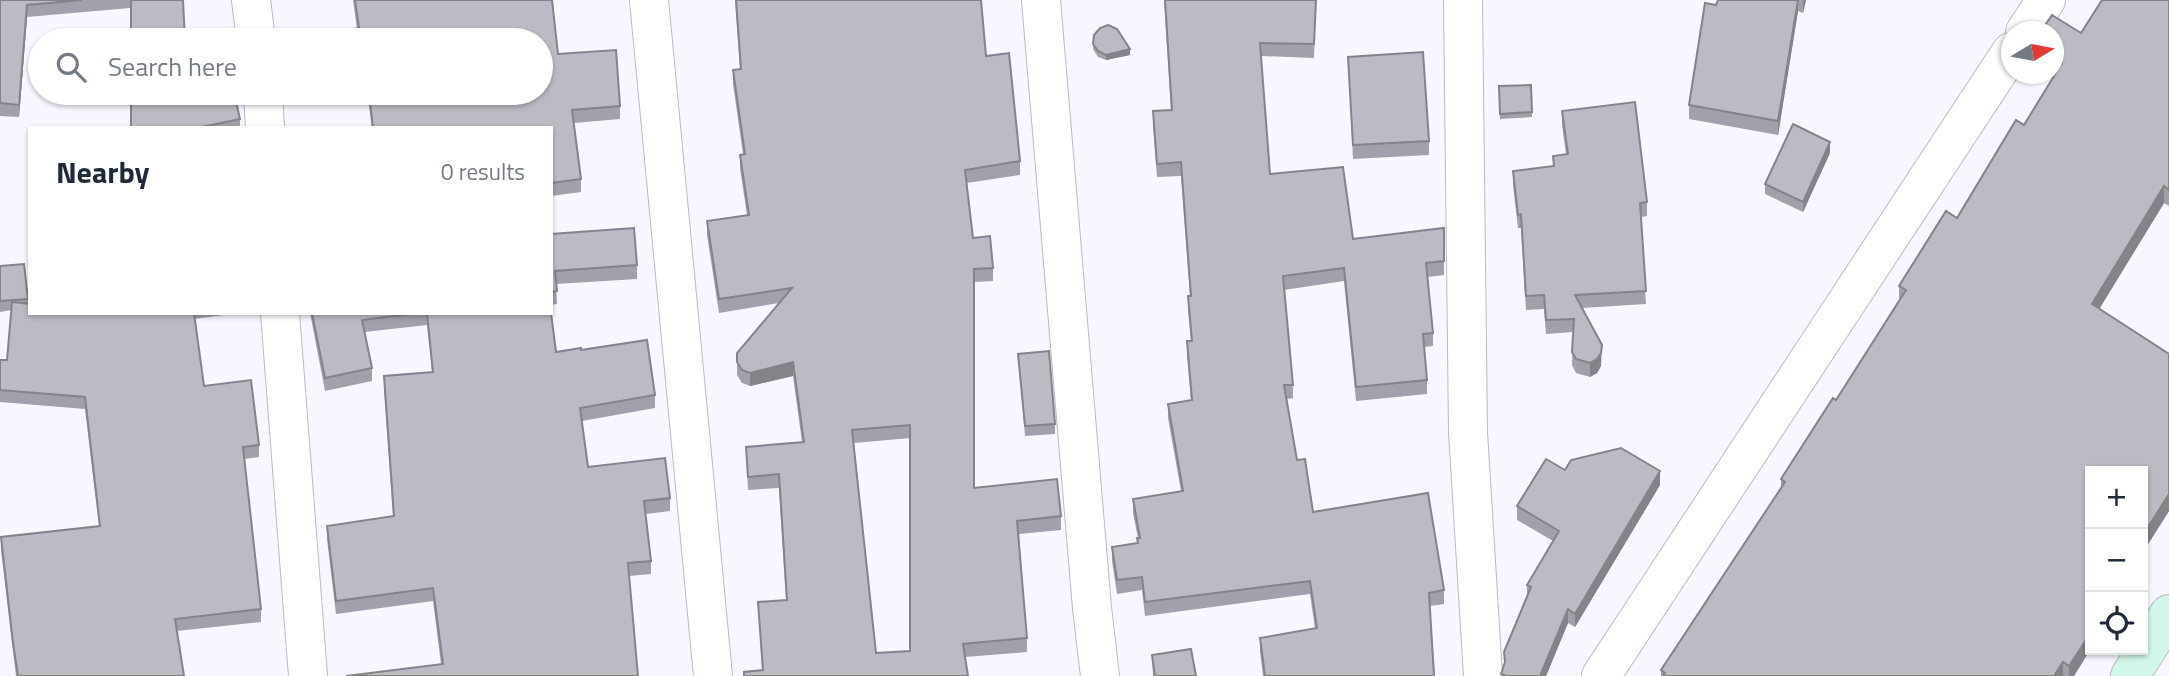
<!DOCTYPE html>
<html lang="en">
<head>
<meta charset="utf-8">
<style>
  body { margin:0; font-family:"Titillium Web",sans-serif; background:#f6f6f7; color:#1f2937 }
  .controls { position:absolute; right:21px; bottom:21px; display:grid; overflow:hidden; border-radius:0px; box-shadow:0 2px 5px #0004 }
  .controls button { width:63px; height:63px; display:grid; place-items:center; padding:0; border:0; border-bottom:2px solid #e0e1e3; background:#fff; color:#1f2937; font:35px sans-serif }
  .compass { position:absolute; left:2001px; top:21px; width:63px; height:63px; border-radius:50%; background:#fff; box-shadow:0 2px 5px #0004; rotate:80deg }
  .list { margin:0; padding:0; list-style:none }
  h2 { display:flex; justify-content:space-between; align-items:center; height:91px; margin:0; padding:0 28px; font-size:30px }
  h2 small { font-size:23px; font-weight:400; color:#747a83 }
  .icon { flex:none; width:38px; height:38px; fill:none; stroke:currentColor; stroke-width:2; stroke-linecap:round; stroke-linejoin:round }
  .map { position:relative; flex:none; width:2169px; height:676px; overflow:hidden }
  .search { position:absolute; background:#fff; box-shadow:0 2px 5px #0004; left:28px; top:28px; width:525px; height:77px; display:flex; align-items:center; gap:18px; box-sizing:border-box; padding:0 24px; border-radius:38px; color:#747a83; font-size:26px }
  .panel { position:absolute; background:#fff; box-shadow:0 2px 5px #0004; left:28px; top:126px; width:525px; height:189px; border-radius:0px }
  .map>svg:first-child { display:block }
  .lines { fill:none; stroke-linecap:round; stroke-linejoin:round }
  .street-casing { stroke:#babac3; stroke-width:40 }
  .secondary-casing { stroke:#babac3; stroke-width:40 }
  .street { stroke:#fff; stroke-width:38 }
  .secondary { stroke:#d2f6ea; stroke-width:38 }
  .wall { fill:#a1a1a9; fill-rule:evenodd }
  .shaded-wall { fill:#838389 }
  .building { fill:#bbbbc4; stroke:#838389; stroke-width:2; fill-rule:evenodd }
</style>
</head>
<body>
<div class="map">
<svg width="2169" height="676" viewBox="0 0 2169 676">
  <rect width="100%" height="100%" fill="#f7f7ff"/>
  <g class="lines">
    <!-- street casing -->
    <g class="street-casing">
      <path id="street" d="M251,0L256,40
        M649,0L713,676
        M1041,0L1092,608L1100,676
        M1463,0L1468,432L1483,676
        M2025,32L2046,0
        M263,93L265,128
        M280,313L308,676
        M1601,676L2011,52"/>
    </g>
    <!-- secondary casing -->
    <g class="secondary-casing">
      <path id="secondary" d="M2130,676L2169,614"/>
    </g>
    <!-- street -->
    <use href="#street" class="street"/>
    <!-- secondary -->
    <use href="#secondary" class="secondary"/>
  </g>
  <!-- wall -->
  <path class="wall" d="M0,0H183L130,8L27,17L19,117L0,116Z
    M353,0H552L558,54L620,106V119L574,123L581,179V192L551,196V128H372L367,93H541V40H353V29H357Z
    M735,0H981L986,56L1020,161V175L967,183L973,238L993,268V281L974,282V488L1061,516V530L1019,534L1027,638V652L965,657L762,671L758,602L786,600L779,488L748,490L746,447L802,442L793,376L750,386L742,383L737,375V353L779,303L719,313L707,235V221L747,215L740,168V155L743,154L733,84V70L740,69ZM910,438V651L876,653L854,443Z
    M1164,0H1316L1314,58L1261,56L1270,174L1353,239L1444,228V275L1427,277L1433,333V346L1424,347L1427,380V394L1356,401L1344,281L1284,290L1293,385V398L1287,399L1297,460L1313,512L1444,590V604L1430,606L1435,676H1263L1260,651V638L1315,629L1310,594L1145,616L1142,590L1117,594L1112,561V547L1137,543L1138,538L1133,513V499L1181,491L1168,418V404L1191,400L1187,355V341H1191L1188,310V296H1190L1181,176L1157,177L1153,125V111L1171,110Z
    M1718,0H1806L1803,13L1798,11L1778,135L1689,119V105Z
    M2169,0V206L2164,203L2099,309L2169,354V511L2143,552V471H2090V650L2074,676H1661V670L1781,488V479L1836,400L1899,302V286L1957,218L2024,125L2055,75L2053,74H2054V32L2081,33Z
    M1094,35L1130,55L1106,60L1098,57L1093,49Z
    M1348,57L1429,141V155L1353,159Z
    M1531,85L1532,117L1500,119L1499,86Z
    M1562,111L1647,202V216L1641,217L1646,304L1582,308L1601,366L1597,373L1590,377L1576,373L1572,365L1573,332L1546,334L1544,309L1526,310L1521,228H1518L1513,185V171L1553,166V156L1566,154L1562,125Z
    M240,119V128H131Z
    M1830,153L1803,212L1765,194V184Z
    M551,234L637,265V279L556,284L557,304L551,305Z
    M0,266L28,299L30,313H239L194,319L204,386L259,445V457L244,459L261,609V622L177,631L184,676H16L1,550V537L99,526L85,409L0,402V360H7L12,310L0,312Z
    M310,313H551L556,352L581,350L655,395V408L582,421L588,467L670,498V511L646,514L651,561V574L629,576L441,664L433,601L336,614L327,539V526L393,516L384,389V376L432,372L427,325L365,332L372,368V381L325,391Z
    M1018,354L1055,424V434L1025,436Z
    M1565,470L1660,485L1575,627L1568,623L1546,676H1501L1504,664V652L1527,597V585L1553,541L1517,520V506Z
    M1152,655L1196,676H1153Z"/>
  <!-- shaded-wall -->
  <path class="shaded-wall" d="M1798,0V11L1778,135V121Z
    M1803,0H1806L1803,13Z
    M27,5V17L19,117V105Z
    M1130,49V55L1106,60V55Z
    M1830,142V153L1803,212V202Z
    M2164,186V203L2092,321V304Z
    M1602,345L1601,366L1597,373L1590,377V363Z
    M793,362V376L750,386V373Z
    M1660,471V485L1575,627V614Z
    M2169,494V511L2143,552V535Z
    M1568,609V623L1546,676H1540Z
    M2090,634V650L2074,676H2069V666Z
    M2063,662V676H2054Z"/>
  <!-- building -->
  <path class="building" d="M0,0H82L27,5L19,105L0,103Z
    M131,0H183L185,40H131Z
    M355,0H552L558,54L616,50L620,106L572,110L581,179L551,183V128H373L369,93H541V40H355L353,29L359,28Z
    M736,0H981L986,56L1009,53L1020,161L965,170L973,238L990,236L993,268L974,269V488L1057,479L1061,516L1017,521L1027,638L963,644L968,676H744V672L763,670L758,602L787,600L779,474L748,477L746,447L804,442L793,362L750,373L742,370L737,362V353L792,288L719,299L707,221L749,215L740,155L745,154L733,70L741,69ZM910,425V651L876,653L852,430Z
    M1165,0H1316L1314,44L1260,43L1270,174L1343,167L1353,239L1444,228V261L1426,263L1433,333L1423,334L1427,380L1356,387L1344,268L1283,276L1293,385H1284L1297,460L1305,459L1313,512L1428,493L1444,590L1429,593L1434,676H1265L1260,638L1317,628L1310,581L1145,602L1142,577L1117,580L1112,547L1138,543L1137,538H1140L1133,499L1183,491L1168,404L1192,400L1187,341H1192L1188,296H1191L1181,162L1157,164L1153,111L1172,110Z
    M1718,0H1798L1778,121L1689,105L1705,3L1716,5Z
    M2102,0H2169V190L2164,186L2092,304L2169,354V494L2143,535V471H2090V634L2069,666L2063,662L2054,676H1663L1665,673L1661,670L1785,482L1781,479L1833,398L1836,400L1906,290L1899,286L1946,211L1957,218L2016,120L2024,125L2062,63L2054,58V32H2038L2043,28L2052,15L2081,33Z
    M1108,25L1117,29L1130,49L1106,55L1098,51L1093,44L1094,35L1100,28Z
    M1423,52L1429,141L1353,145L1348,57Z
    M1531,85L1532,112L1500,114L1499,86Z
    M131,93H234L240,119L197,128H131Z
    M1635,102L1647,202L1640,203L1646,291L1575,295L1602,345L1601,353L1597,359L1590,363L1576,359L1572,352L1574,319L1546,320L1544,295L1526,296L1521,214L1518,215L1513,171L1554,166L1553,156L1568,154L1562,111Z
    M1793,124L1830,142L1803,202L1765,184Z
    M634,228L637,265L555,271L557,291L551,292V234Z
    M24,264L28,299L0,301V266Z
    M12,302L30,304V313H194L204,386L251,380L259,445L243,447L261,609L175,619L184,676H18L13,643L1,537L100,526L85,397L0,390V360H7Z
    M312,313H418L362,320L372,368L325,378Z
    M427,313H551L556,352L581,348V350L647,340L655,395L580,408L588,467L665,458L670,498L644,501L651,561L628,563L638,676H346L443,664L433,588L336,601L327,526L394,516L384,376L433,372Z
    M1049,351L1055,424L1025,426L1018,354Z
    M1621,448L1660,471L1575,614L1568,609L1540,676H1507L1501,674L1505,662L1504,652L1531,587L1527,585L1559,531L1517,506L1546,459L1565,470L1571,460Z
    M1191,649L1196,676H1155L1152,655Z"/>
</svg>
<div class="controls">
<button>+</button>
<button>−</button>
<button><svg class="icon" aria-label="locate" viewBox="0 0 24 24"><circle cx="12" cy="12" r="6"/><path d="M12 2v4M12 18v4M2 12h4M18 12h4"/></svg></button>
</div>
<svg class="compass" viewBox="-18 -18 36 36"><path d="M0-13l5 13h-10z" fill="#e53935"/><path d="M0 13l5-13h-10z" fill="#747a83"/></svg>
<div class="search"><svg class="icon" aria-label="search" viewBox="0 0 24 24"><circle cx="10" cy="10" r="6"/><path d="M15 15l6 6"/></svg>Search here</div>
<section class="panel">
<h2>Nearby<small>0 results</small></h2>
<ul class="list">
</ul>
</section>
</div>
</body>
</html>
